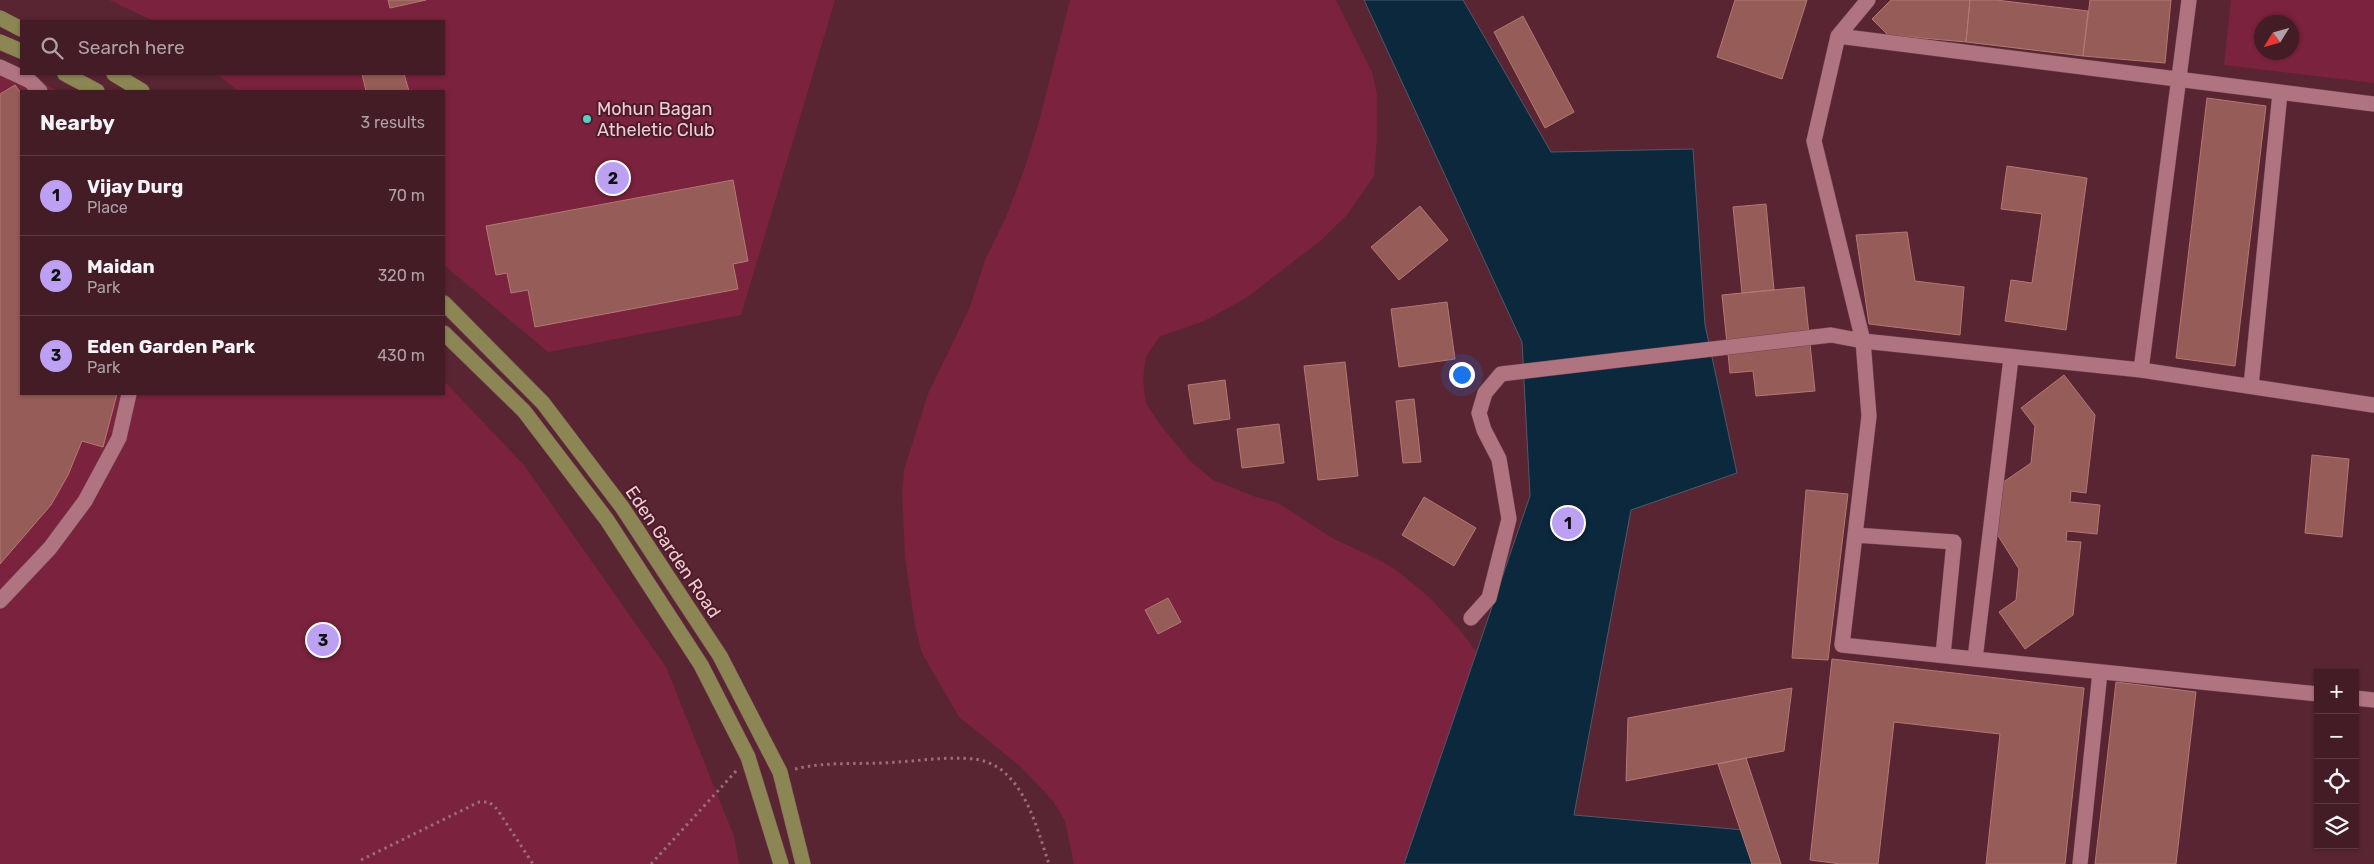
<!DOCTYPE html>
<html lang="en">
<head>
<meta charset="utf-8">
<style>
  body { margin:0; font-family:Rubik,sans-serif; background:#4a252e; color:#f1f3f6 }
  .controls { position:absolute; right:15px; bottom:15px; display:grid; overflow:hidden; border-radius:0px; box-shadow:0 1px 4px #0004 }
  .controls button { width:45px; height:45px; display:grid; place-items:center; padding:0; border:0; border-bottom:1px solid #5b3a43; background:#431c26; color:#f1f3f6; font:25px sans-serif }
  .compass { position:absolute; left:2254px; top:15px; width:45px; height:45px; border-radius:50%; background:#431c26; box-shadow:0 1px 4px #0004; rotate:233deg }
  .you { position:absolute; left:1461px; top:374px; width:18px; height:18px; margin:-12px; border:4px solid #fff; border-radius:50%; background:#1a73e8; box-shadow:0 0 0 8px #1a73e833 }
  .badge { display:grid; place-items:center; width:32px; height:32px; border-radius:50%; background:#bca0f2; color:#111; font-size:16px; font-weight:700 }
  .pin { position:absolute; translate:-50% -50%; border:2px solid #fff; box-shadow:0 1px 5px #0006 }
  .list { margin:0; padding:0; list-style:none }
  h2 { display:flex; justify-content:space-between; align-items:center; height:65px; margin:0; padding:0 20px; font-size:21px }
  h2 small { font-size:16px; font-weight:400; color:#afa1a7 }
  .list li { display:grid; grid-template-columns:32px 1fr auto; gap:15px; align-items:center; box-sizing:border-box; height:80px; padding:0 20px; border-top:1px solid #5b3a43 }
  .list b { display:block; font-size:19px; white-space:nowrap }
  .list p { margin:0; font-size:16px; white-space:nowrap; color:#afa1a7 }
  .list em { font-size:16px; font-style:normal; color:#afa1a7 }
  .icon { flex:none; width:28px; height:28px; fill:none; stroke:currentColor; stroke-width:2; stroke-linecap:round; stroke-linejoin:round }
  .map { position:relative; flex:none; width:2374px; height:864px; overflow:hidden }
  .search { position:absolute; background:#431c26; box-shadow:0 1px 4px #0004; left:20px; top:20px; width:425px; height:55px; display:flex; align-items:center; gap:12px; box-sizing:border-box; padding:0 18px; border-radius:0px; color:#afa1a7; font-size:19px }
  .panel { position:absolute; background:#431c26; box-shadow:0 1px 4px #0004; left:20px; top:90px; width:425px; height:305px; border-radius:0px }
  .map>svg:first-child { display:block }
  .green { fill:#7a223e; fill-rule:evenodd }
  .water { fill:#0c283d; stroke:#50596a }
  .building { fill:#965c57; stroke:#b57872 }
  .lines { fill:none; stroke-linecap:round; stroke-linejoin:round }
  .minor-casing { stroke:#714452; stroke-width:16 }
  .major-casing { stroke:#714452; stroke-width:16 }
  .path { stroke:#9a6e79; stroke-width:3; stroke-dasharray:2.5 4; stroke-linecap:butt }
  .minor { stroke:#b07481; stroke-width:15 }
  .major { stroke:#8b8653; stroke-width:15 }
  .poi-dot { fill:#57cec1; stroke:#4d1b29; stroke-width:2 }
  .labels { text-anchor:middle; dominant-baseline:central; stroke-width:4; stroke-linejoin:round; paint-order:stroke }
  .poi-label { font-size:18px; fill:#eeccd3; stroke:#4d1b29; text-anchor:start }
  .street-label { font-size:18px; fill:#eeccd3; stroke:#4d1b29 }
</style>
</head>
<body>
<div class="map">
<svg width="2374" height="864" viewBox="0 0 2374 864">
  <rect width="100%" height="100%" fill="#592533"/>
  <!-- green -->
  <path class="green" d="M109,0H835L741,315L548,352L444,265V91H238L217,74H444V21H154Z
    M1070,0H1336L1372,72L1377,94V138L1374,176L1347,215L1320,241L1246,298L1204,321L1159,337L1146,357L1143,380L1146,403L1159,423L1189,460L1213,480L1256,497L1278,503L1334,539L1375,558L1395,569L1429,597L1460,630L1501,685L1523,798L1665,864H1074L1065,821L1053,801L1020,766L959,717L922,653L915,626L905,557L902,494L904,470L928,394L970,307L985,260L1006,217L1024,170L1038,125Z
    M2231,0H2374V83L2224,65ZM2262,22H2292V52H2262Z
    M0,60L58,91H21V394H444V381L524,465L666,667L734,836L739,864H0Z"/>
  <!-- water -->
  <path class="water" d="M1364,0H1463L1551,152L1693,149L1705,325L1737,473L1631,510L1574,815L1744,830L1755,864H1404L1530,496L1522,342Z"/>
  <!-- building -->
  <path class="building" d="M388,0H426L390,8Z
    M1735,0H1807L1782,79L1717,57Z
    M1891,0H1970L1966,42L1888,35L1872,19Z
    M1970,0H1996L2088,11L2083,56L1966,42Z
    M2090,0H2171L2165,63L2083,56Z
    M1523,16L1574,112L1545,128L1494,32Z
    M362,74H404L409,91H366Z
    M15,85L21,93V394H117L103,447L82,441L68,475L51,505L0,564V94Z
    M2207,98L2266,106L2235,366L2176,358Z
    M2007,166L2087,178L2066,330L2005,321L2011,280L2032,283L2042,214L2001,209Z
    M733,180L748,261L733,264L738,289L535,327L528,290L511,293L507,273L496,275L486,226Z
    M1766,204L1774,290L1742,293L1733,207Z
    M1420,206L1448,240L1399,280L1371,247Z
    M1907,232L1915,281L1964,287L1960,335L1869,324L1856,235Z
    M1804,287L1815,391L1756,396L1753,371L1730,373L1722,295Z
    M1447,302L1455,359L1399,367L1391,309Z
    M1345,362L1358,476L1318,480L1304,366Z
    M2064,375L2095,415L2086,493L2071,491L2070,502L2100,505L2097,534L2067,531L2066,541L2081,542L2073,615L2025,649L1999,612L2016,600L2019,569L1997,534L2002,483L2031,463L2035,426L2021,408Z
    M1225,380L1230,419L1194,424L1188,385Z
    M1414,399L1421,462L1403,463L1396,401Z
    M1279,424L1284,463L1242,468L1237,429Z
    M2312,455L2349,459L2342,537L2305,533Z
    M1806,490L1848,494L1828,660L1792,658Z
    M1424,497L1476,528L1454,566L1402,535Z
    M1168,598L1181,622L1158,634L1145,610Z
    M1832,659L2084,688L2065,864H1986L2000,734L1894,722L1878,864H1841L1810,860Z
    M2116,682L2196,692L2176,864H2095Z
    M1792,688L1784,751L1626,781L1628,718Z
    M1746,758L1781,864H1752L1718,764Z"/>
  <g class="lines">
    <!-- minor casing -->
    <g class="minor-casing">
      <path id="minor" d="M1838,36L2374,104
        M0,67L30,81L40,91
        M2011,358L1975,659L2318,694
        M2141,370L2189,0
        M2251,386L2280,93
        M1855,535L1869,416L1863,341L1814,141L1838,36L1868,0
        M0,601L50,548L85,501L119,438L129,394
        M1471,618L1489,598L1509,519L1499,459L1484,430L1479,413L1485,393L1501,374L1831,335L1863,341L2141,370L2373,405
        M1943,655L1954,542L1855,535L1842,645L1975,659
        M2355,698L2374,700
        M2080,864L2100,672"/>
    </g>
    <!-- major casing -->
    <g class="major-casing">
      <path id="major" d="M0,18L21,29
        M0,42L21,51
        M65,74L97,91
        M114,74L142,91
        M444,303L543,403L622,507L720,656L780,772L803,864
        M444,333L524,411L607,520L701,665L748,757L781,864"/>
    </g>
    <!-- path -->
    <path class="path" d="M795,769C824,762 853,764 882,763C913,762 943,756 974,759C985,760 999,766 1007,775C1030,797 1039,835 1049,864
      M361,860L479,802H489L497,809L533,864
      M651,864L737,770"/>
    <!-- minor -->
    <use href="#minor" class="minor"/>
    <!-- major -->
    <use href="#major" class="major"/>
  </g>
  <!-- markers -->
  <circle class="poi-dot" cx="587" cy="119" r="5"/>
  <g class="labels">
    <!-- poi labels -->
    <g class="poi-label">
      <text x="597" y="109">Mohun Bagan<tspan x="597" dy="21">Atheletic Club</tspan></text>
    </g>
    <!-- street labels -->
    <g class="street-label">
      <text transform="translate(673 552) rotate(56)">Eden Garden Road</text>
    </g>
  </g>
</svg>
<div class="controls">
<button>+</button>
<button>−</button>
<button><svg class="icon" aria-label="locate" viewBox="0 0 24 24"><circle cx="12" cy="12" r="6"/><path d="M12 2v4M12 18v4M2 12h4M18 12h4"/></svg></button>
<button><svg class="icon" aria-label="layers" viewBox="0 0 24 24"><path d="M12 4l9 5-9 5-9-5zM3 14l9 5 9-5"/></svg></button>
</div>
<svg class="compass" viewBox="-18 -18 36 36"><path d="M0-13l5 13h-10z" fill="#e53935"/><path d="M0 13l5-13h-10z" fill="#afa1a7"/></svg>
<div class="you"></div>
<div class="pin badge" style="left:1568px;top:523px">1</div>
<div class="pin badge" style="left:613px;top:178px">2</div>
<div class="pin badge" style="left:323px;top:640px">3</div>
<div class="search"><svg class="icon" aria-label="search" viewBox="0 0 24 24"><circle cx="10" cy="10" r="6"/><path d="M15 15l6 6"/></svg>Search here</div>
<section class="panel">
<h2>Nearby<small>3 results</small></h2>
<ul class="list">
<li><span class="badge">1</span><div><b>Vijay Durg</b><p>Place</p></div><em>70 m</em></li>
<li><span class="badge">2</span><div><b>Maidan</b><p>Park</p></div><em>320 m</em></li>
<li><span class="badge">3</span><div><b>Eden Garden Park</b><p>Park</p></div><em>430 m</em></li>
</ul>
</section>
</div>
</body>
</html>
